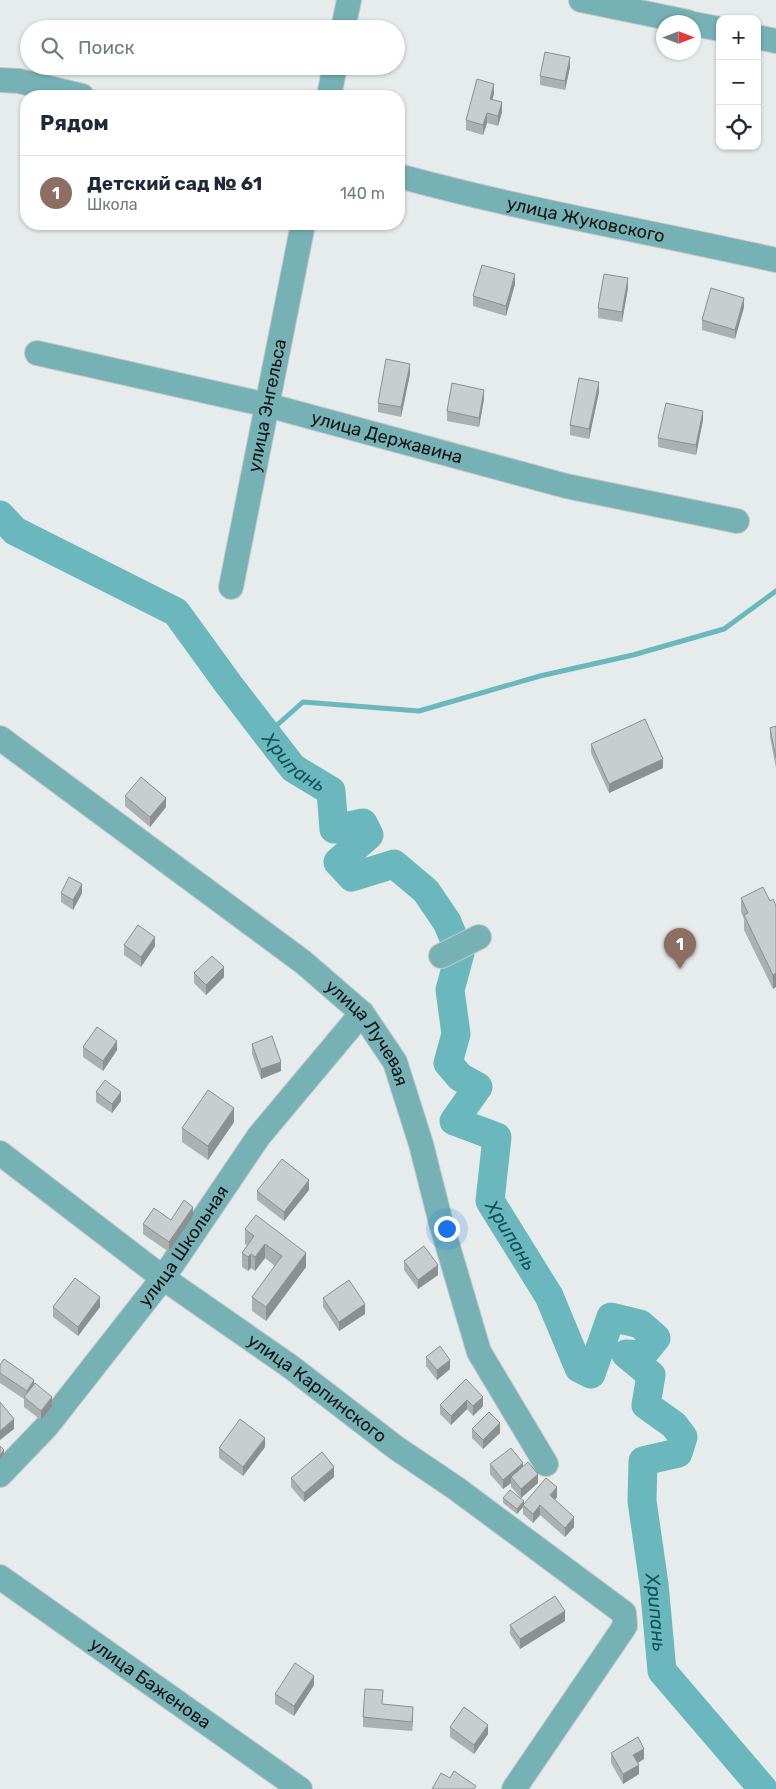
<!DOCTYPE html>
<html lang="ru">
<head>
<meta charset="utf-8">
<style>
  body { margin:0; font-family:Rubik,sans-serif; background:#f2f2f3; color:#1f2937 }
  .controls { position:absolute; right:15px; top:15px; display:grid; overflow:hidden; border-radius:10px; box-shadow:0 1px 4px #0004 }
  .controls button { width:45px; height:45px; display:grid; place-items:center; padding:0; border:0; border-bottom:1px solid #e0e1e3; background:#fff; color:#1f2937; font:25px sans-serif }
  .compass { position:absolute; left:656px; top:15px; width:45px; height:45px; border-radius:50%; background:#fff; box-shadow:0 1px 4px #0004; rotate:90deg }
  .you { position:absolute; left:446px; top:1228px; width:18px; height:18px; margin:-12px; border:4px solid #fff; border-radius:50%; background:#1a73e8; box-shadow:0 0 0 8px #1a73e833 }
  .badge { display:grid; place-items:center; width:32px; height:32px; border-radius:50%; background:#a15d2e; color:#fff; font-size:16px; font-weight:700 }
  .pin { position:absolute; translate:-50% -41px; filter:drop-shadow(0 1px 2px #0008) }
  .pin::after { content:''; position:absolute; top:26px; width:18px; height:15px; background:inherit; clip-path:polygon(0 0,100% 0,50% 100%) }
  .list { margin:0; padding:0; list-style:none }
  h2 { display:flex; justify-content:space-between; align-items:center; height:65px; margin:0; padding:0 20px; font-size:21px }
  h2 small { font-size:16px; font-weight:400; color:#747a83 }
  .list li { display:grid; grid-template-columns:32px 1fr auto; gap:15px; align-items:center; box-sizing:border-box; height:75px; padding:0 20px; border-top:1px solid #e0e1e3 }
  .list b { display:block; font-size:19px; white-space:nowrap }
  .list p { margin:0; font-size:16px; white-space:nowrap; color:#747a83 }
  .list em { font-size:16px; font-style:normal; color:#747a83 }
  .icon { flex:none; width:28px; height:28px; fill:none; stroke:currentColor; stroke-width:2; stroke-linecap:round; stroke-linejoin:round }
  .map { position:relative; flex:none; width:776px; height:1789px; overflow:hidden }
  .search { position:absolute; background:#fff; box-shadow:0 1px 4px #0004; left:20px; top:20px; width:385px; height:55px; display:flex; align-items:center; gap:12px; box-sizing:border-box; padding:0 18px; border-radius:28px; color:#747a83; font-size:19px }
  .panel { position:absolute; background:#fff; box-shadow:0 1px 4px #0004; left:20px; top:90px; width:385px; height:140px; border-radius:20px }
  .map>svg:first-child { display:block }
  .lines { fill:none; stroke-linecap:round; stroke-linejoin:round }
  .stream { stroke:#6ab7bd; stroke-width:5 }
  .river { stroke:#6ab7bd; stroke-width:29 }
  .minor-casing { stroke:#c4c9c9; stroke-width:26 }
  .minor { stroke:#76b1b6; stroke-width:24 }
  .wall { fill:#acb0b0 }
  .shaded-wall { fill:#8c9090 }
  .building { fill:#c8cdcd; stroke:#8c9090 }
  .labels { text-anchor:middle; dominant-baseline:central; stroke-width:4; stroke-linejoin:round; paint-order:stroke }
  .street-label { font-size:18px; fill:#121414; stroke:#f3f8f9 }
  .water-label { font-size:19px; font-style:italic; fill:#0f5358; stroke:#f3f8f9 }
</style>
</head>
<body>
<div class="map">
<svg width="776" height="1789" viewBox="0 0 776 1789">
  <rect width="100%" height="100%" fill="#e6ebeb"/>
  <g class="lines">
    <!-- stream -->
    <path class="stream" d="M267,734L303,702L419,711L540,676L633,655L724,629L776,591"/>
    <!-- river -->
    <path class="river" id="s1" d="M0,515L15,531L176,612L229,685L293,768L331,791L334,829L363,823L369,835L338,862L352,877L394,864L426,891L447,922L460,953L450,990L456,1034L448,1063L460,1077L478,1087L454,1121L497,1137L490,1201L549,1296L579,1368L591,1374L611,1317L640,1324L656,1338L642,1355L626,1354L651,1375L646,1405L674,1425L683,1437L678,1453L643,1461L642,1501L654,1584L662,1671L763,1789"/>
    <!-- minor casing -->
    <g class="minor-casing">
      <g id="minor">
        <path d="M581,0L688,22"/>
        <path d="M694,24L720,29"/>
        <path d="M343,29L349,0"/>
        <path d="M757,37L776,41"/>
        <path d="M0,80L19,81L82,96"/>
        <path d="M329,96L335,66"/>
        <path id="s2" d="M399,176C523,210 650,232 776,260"/>
        <path id="s3" d="M37,353L267,405L566,486L737,521"/>
        <path id="s4" d="M231,587L303,224"/>
        <path id="s5" d="M0,738L303,962L362,1013L395,1062L421,1144L441,1223L479,1352L546,1464"/>
        <path d="M441,956L479,937"/>
        <path id="s6" d="M0,1153L163,1278L291,1367L395,1447L457,1489L624,1613L625,1626L514,1789"/>
        <path id="s7" d="M0,1475L47,1426L163,1278L259,1136L362,1013"/>
        <path id="s8" d="M0,1577L300,1789"/>
      </g>
    </g>
    <!-- minor -->
    <use href="#minor" class="minor"/>
  </g>
  <!-- wall -->
  <path class="wall" d="M570,67L565,90L540,85V76Z
    M494,94L492,99L502,112L498,126L487,123L483,135L466,130V120Z
    M515,284L506,316L473,306V296Z
    M628,288L622,322L598,318V308Z
    M744,307L735,339L702,330V320Z
    M410,374L401,417L378,412V403Z
    M599,392L589,439L570,435V425Z
    M484,399L479,427L447,421V411Z
    M703,420L696,455L658,447V438Z
    M776,726V768L770,737V728Z
    M591,744L663,768L609,793L591,753Z
    M125,796L166,807L150,827L125,806Z
    M61,893H82L73,910L61,902Z
    M741,898L770,901L776,906L773,989L744,930V919L741,912Z
    M124,945L155,946L141,967L124,955Z
    M194,973L224,977L206,995L194,983Z
    M252,1044L281,1071L261,1079L252,1054Z
    M83,1047L117,1050L103,1071L83,1057Z
    M96,1092L121,1101L112,1113L96,1102Z
    M234,1122L208,1160L182,1142V1128Z
    M309,1190L284,1221L257,1200V1191Z
    M193,1216L169,1252L143,1234V1224Z
    M245,1229L306,1267L266,1321L252,1311V1297L275,1266L265,1258L255,1271L251,1268L248,1271L242,1267V1253L247,1245L245,1244Z
    M404,1261L438,1275L418,1289L404,1270Z
    M323,1298L365,1314L339,1331L323,1307Z
    M53,1307H100L78,1336L53,1317Z
    M426,1357L450,1369L437,1380L426,1366Z
    M0,1365L34,1385L52,1407L41,1420L24,1407V1399L0,1383Z
    M483,1397V1406L473,1416L467,1409L451,1425L440,1414V1405Z
    M472,1429L500,1433L483,1449L472,1438Z
    M265,1447L243,1476L219,1458V1448Z
    M490,1464L523,1466L538,1483L521,1498L511,1487V1483L503,1489L490,1474Z
    M334,1477L304,1502L291,1487V1478Z
    M557,1497L555,1499L574,1527L565,1537L540,1515L533,1523L523,1514V1507L517,1514L503,1503V1498L524,1503Z
    M565,1621L520,1649L510,1634V1625Z
    M314,1685L294,1716L275,1704V1694Z
    M382,1704L413,1717L412,1731L363,1727V1717Z
    M450,1727L488,1734L474,1754L450,1737Z
    M611,1753L644,1759L638,1763L639,1774L623,1784L611,1763Z"/>
  <!-- shaded-wall -->
  <path class="shaded-wall" d="M570,57V67L565,90V81Z
    M494,84V94L490,108V99Z
    M502,102V112L498,126V116Z
    M487,113V123L483,135V125Z
    M515,274V284L506,316V306Z
    M628,278V288L622,322V312Z
    M744,298V307L735,339V330Z
    M410,364V374L401,417V407Z
    M599,382V392L589,439V429Z
    M484,390V399L479,427V418Z
    M703,411V420L696,455V445Z
    M663,759V768L609,793V784Z
    M166,798V807L150,827V817Z
    M82,884V893L73,910V900Z
    M155,937V946L141,967V957Z
    M224,967V977L206,995V985Z
    M776,973V987L773,989V975Z
    M117,1041V1050L103,1071V1061Z
    M281,1062V1071L261,1079V1069Z
    M121,1092V1101L112,1113V1104Z
    M234,1108V1122L208,1160V1146Z
    M309,1180V1190L284,1221V1212Z
    M193,1207V1216L169,1252V1242Z
    M265,1244V1258L255,1271V1257Z
    M306,1253V1267L266,1321V1307Z
    M251,1254V1268L248,1271V1257Z
    M438,1265V1275L418,1289V1280Z
    M100,1297V1307L78,1336V1327Z
    M365,1304V1314L339,1331V1322Z
    M450,1360V1369L437,1380V1370Z
    M34,1380V1389L27,1399V1391Z
    M52,1397V1407L41,1420V1411Z
    M483,1397V1406L473,1416V1406Z
    M467,1400V1409L451,1425V1416Z
    M14,1419V1429L0,1440V1431Z
    M500,1423V1433L483,1449V1440Z
    M265,1438V1447L243,1476V1467Z
    M4,1450V1454L0,1460V1455Z
    M523,1463V1472L511,1477V1483L503,1489V1480Z
    M334,1467V1477L304,1502V1493Z
    M538,1474V1483L521,1498V1489Z
    M557,1487V1497L550,1505V1495Z
    M524,1501V1506L523,1505V1507L517,1514V1509Z
    M540,1505V1515L533,1523V1514Z
    M574,1517V1527L565,1537V1528Z
    M565,1611V1621L520,1649V1639Z
    M314,1676V1685L294,1716V1706Z
    M413,1707V1717L412,1731V1722Z
    M488,1725V1734L474,1754V1745Z
    M644,1749V1759L633,1765V1755Z
    M639,1765V1774L623,1784V1774Z"/>
  <!-- building -->
  <path class="building" d="M545,52L570,57L565,81L540,76Z
    M477,79L494,84L490,99L502,102L498,116L487,113L483,125L466,120Z
    M482,265L515,274L506,306L473,296Z
    M604,274L628,278L622,312L598,308Z
    M711,288L744,298L735,330L702,320Z
    M386,359L410,364L401,407L378,403Z
    M579,378L599,382L589,429L570,425Z
    M452,383L484,390L479,418L447,411Z
    M666,403L703,411L696,445L658,438Z
    M645,719L663,759L609,784L591,744Z
    M776,726V758L770,728Z
    M141,777L166,798L150,817L125,796Z
    M69,877L82,884L73,900L61,893Z
    M763,887L770,901L773,899L776,906V973L773,975L744,915L748,913L741,898Z
    M138,925L155,937L141,957L124,945Z
    M212,956L224,967L206,985L194,973Z
    M97,1027L117,1041L103,1061L83,1047Z
    M272,1036L281,1062L261,1069L252,1044Z
    M105,1080L121,1092L112,1104L96,1092Z
    M208,1090L234,1108L208,1146L182,1128Z
    M282,1159L309,1180L284,1212L257,1191Z
    M184,1200L193,1207L169,1242L143,1224L154,1208L171,1220Z
    M256,1215L306,1253L266,1307L252,1297L282,1256L265,1244L255,1257L251,1254L248,1257L242,1253L254,1236L245,1229Z
    M424,1246L438,1265L418,1280L404,1261Z
    M75,1278L100,1297L78,1327L53,1307Z
    M349,1280L365,1304L339,1322L323,1298Z
    M440,1346L450,1360L437,1370L426,1357Z
    M4,1359L34,1380L27,1391L0,1373V1365Z
    M466,1379L483,1397L473,1406L467,1400L451,1416L440,1405Z
    M35,1383L52,1397L41,1411L24,1397Z
    M0,1402L14,1419L0,1431Z
    M489,1412L500,1423L483,1440L472,1429Z
    M240,1419L265,1438L243,1467L219,1448Z
    M0,1446L4,1450L0,1455Z
    M511,1448L523,1463L503,1480L490,1464Z
    M322,1452L334,1467L304,1493L291,1478Z
    M528,1462L538,1474L521,1489L511,1477Z
    M546,1478L557,1487L550,1495L574,1517L565,1528L540,1505L533,1514L523,1505Z
    M510,1490L524,1501L517,1509L503,1498Z
    M555,1596L565,1611L520,1639L510,1625Z
    M295,1663L314,1676L294,1706L275,1694Z
    M365,1689L383,1690L382,1704L413,1707L412,1722L363,1717Z
    M464,1707L488,1725L474,1745L450,1727Z
    M638,1737L644,1749L633,1755L639,1765L623,1774L611,1753Z
    M454,1771L476,1786L474,1789H432L441,1773L450,1778Z"/>
  <g class="labels">
    <!-- street labels -->
    <g class="street-label">
      <text stroke="none"><textPath href="#s2" startOffset="192">улица Жуковского</textPath></text>
      <text stroke="none"><textPath href="#s4" startOffset="185">улица Энгельса</textPath></text>
      <text stroke="none"><textPath href="#s3" startOffset="360">улица Державина</textPath></text>
      <text stroke="none"><textPath href="#s5" startOffset="474">улица Лучевая</textPath></text>
      <text stroke="none"><textPath href="#s7" startOffset="294">улица Школьная</textPath></text>
      <text stroke="none"><textPath href="#s6" startOffset="395">улица Карпинского</textPath></text>
      <text stroke="none"><textPath href="#s8" startOffset="184">улица Баженова</textPath></text>
    </g>
    <!-- water labels -->
    <g class="water-label">
      <text stroke="none"><textPath href="#s1" startOffset="394">Хрипань</textPath></text>
      <text stroke="none"><textPath href="#s1" startOffset="1085">Хрипань</textPath></text>
      <text stroke="none"><textPath href="#s1" startOffset="1715">Хрипань</textPath></text>
    </g>
  </g>
</svg>
<div class="controls">
<button>+</button>
<button>−</button>
<button><svg class="icon" aria-label="locate" viewBox="0 0 24 24"><circle cx="12" cy="12" r="6"/><path d="M12 2v4M12 18v4M2 12h4M18 12h4"/></svg></button>
</div>
<svg class="compass" viewBox="-18 -18 36 36"><path d="M0-13l5 13h-10z" fill="#e53935"/><path d="M0 13l5-13h-10z" fill="#747a83"/></svg>
<div class="you"></div>
<div class="pin badge" style="left:680px;top:969px;background:#8d6e63">1</div>
<div class="search"><svg class="icon" aria-label="search" viewBox="0 0 24 24"><circle cx="10" cy="10" r="6"/><path d="M15 15l6 6"/></svg>Поиск</div>
<section class="panel">
<h2>Рядом<small></small></h2>
<ul class="list">
<li><span class="badge" style="background:#8d6e63">1</span><div><b>Детский сад № 61</b><p>Школа</p></div><em>140 m</em></li>
</ul>
</section>
</div>
</body>
</html>
